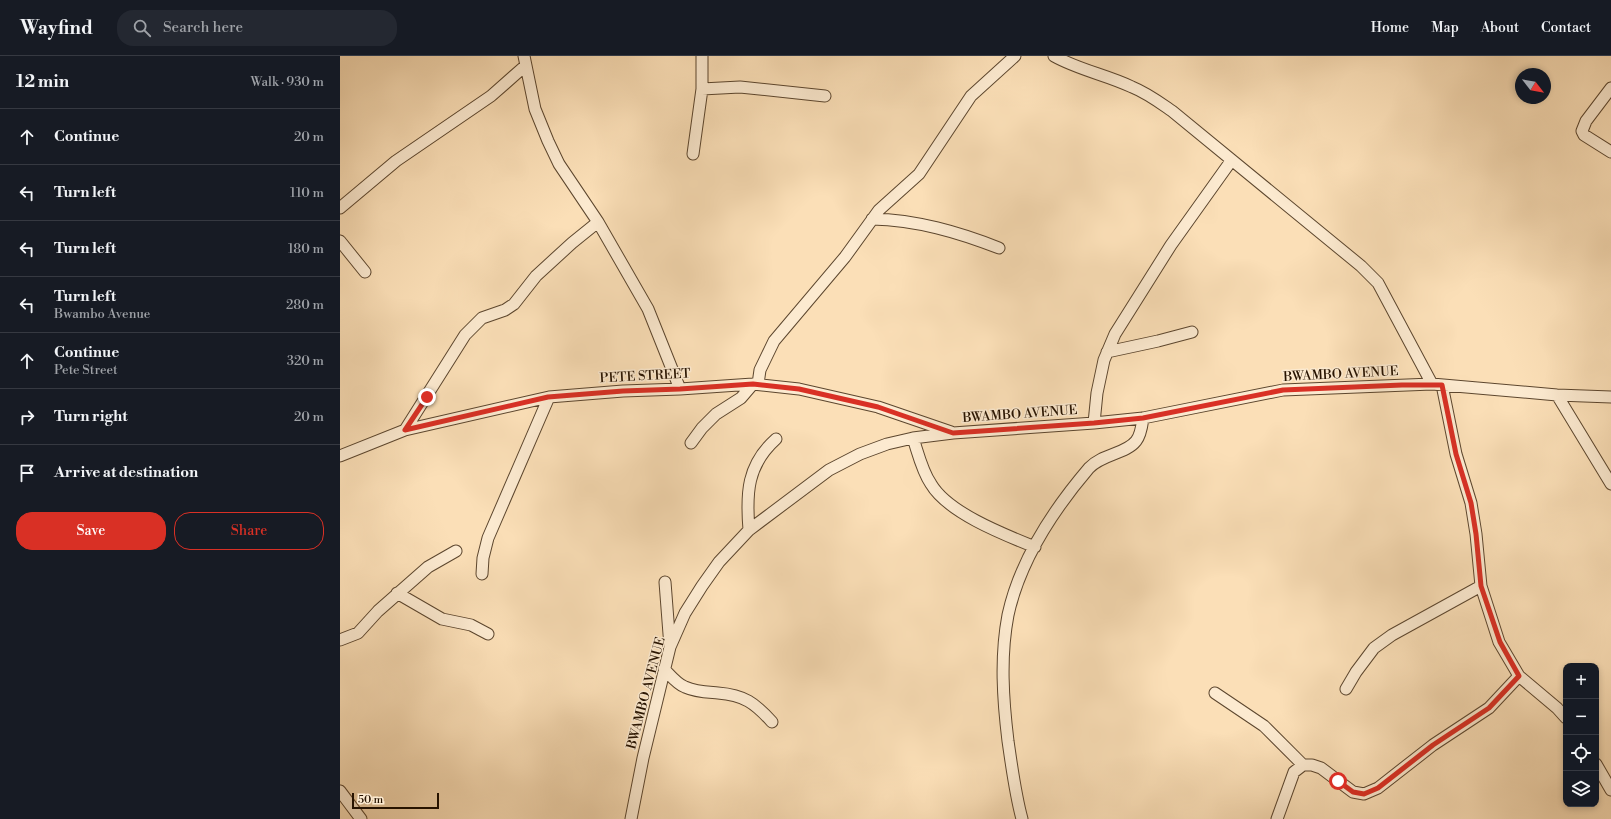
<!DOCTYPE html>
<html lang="en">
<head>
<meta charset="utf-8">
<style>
  body { margin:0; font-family:"Libre Bodoni",serif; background:#242831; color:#f1f3f6 }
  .controls { position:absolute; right:12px; bottom:12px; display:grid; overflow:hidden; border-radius:8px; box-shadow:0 2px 6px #0003 }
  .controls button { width:36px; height:36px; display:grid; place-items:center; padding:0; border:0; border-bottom:1px solid #363941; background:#171b24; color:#f1f3f6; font:20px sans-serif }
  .compass { position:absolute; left:1175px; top:12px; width:36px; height:36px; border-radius:50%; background:#171b24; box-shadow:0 2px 6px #0003; rotate:121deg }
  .scale { position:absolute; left:12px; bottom:10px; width:87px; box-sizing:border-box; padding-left:4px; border:2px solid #271300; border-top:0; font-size:11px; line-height:14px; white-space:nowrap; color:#271300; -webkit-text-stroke:3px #fcead0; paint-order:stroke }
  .stop { position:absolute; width:12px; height:12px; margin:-9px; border:3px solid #d93025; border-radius:50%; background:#fff }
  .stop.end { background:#d93025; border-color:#fff; box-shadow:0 1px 4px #0008 }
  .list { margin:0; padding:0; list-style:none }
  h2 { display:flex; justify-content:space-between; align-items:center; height:52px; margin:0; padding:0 16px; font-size:17px }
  h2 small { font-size:13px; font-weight:400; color:#9ea1a6 }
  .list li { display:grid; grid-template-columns:26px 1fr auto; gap:12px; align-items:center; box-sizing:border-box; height:56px; padding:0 16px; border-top:1px solid #363941 }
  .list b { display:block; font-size:15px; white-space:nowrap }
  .list p { margin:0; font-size:13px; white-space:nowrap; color:#9ea1a6 }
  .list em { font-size:13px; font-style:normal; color:#9ea1a6 }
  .actions { display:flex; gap:8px; padding:12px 16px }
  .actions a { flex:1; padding:9px 0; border:1px solid #d93025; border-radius:16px; text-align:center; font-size:14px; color:#d93025 }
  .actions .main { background:#d93025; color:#fff }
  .icon { flex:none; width:22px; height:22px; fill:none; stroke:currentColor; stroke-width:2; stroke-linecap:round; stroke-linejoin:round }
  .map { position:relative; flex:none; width:1271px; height:763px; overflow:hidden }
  header { display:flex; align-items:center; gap:24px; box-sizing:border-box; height:56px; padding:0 20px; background:#171b24; border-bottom:1px solid #363941 }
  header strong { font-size:19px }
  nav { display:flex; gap:22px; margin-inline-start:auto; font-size:14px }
  .search { width:280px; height:36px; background:#242831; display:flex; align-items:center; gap:10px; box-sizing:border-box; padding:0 14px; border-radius:16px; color:#9ea1a6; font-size:15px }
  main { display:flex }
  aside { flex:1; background:#171b24 }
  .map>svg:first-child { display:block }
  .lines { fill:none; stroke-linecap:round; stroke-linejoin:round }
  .minor-casing { stroke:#5c462e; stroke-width:13 }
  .minor { stroke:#fcead0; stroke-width:11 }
  .route { stroke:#d93025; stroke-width:5 }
  .labels { text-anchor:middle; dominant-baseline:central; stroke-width:3; stroke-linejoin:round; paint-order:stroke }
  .street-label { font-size:13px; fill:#271300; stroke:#fcead0 }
</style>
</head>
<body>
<header>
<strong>Wayfind</strong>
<div class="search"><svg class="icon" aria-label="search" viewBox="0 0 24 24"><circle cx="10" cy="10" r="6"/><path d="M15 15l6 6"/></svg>Search here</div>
<nav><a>Home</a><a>Map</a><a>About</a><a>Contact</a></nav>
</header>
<main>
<aside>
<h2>12 min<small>Walk · 930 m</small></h2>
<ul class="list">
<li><svg class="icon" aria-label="ahead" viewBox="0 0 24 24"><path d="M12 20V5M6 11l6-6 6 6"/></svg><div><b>Continue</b></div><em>20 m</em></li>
<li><svg class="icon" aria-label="left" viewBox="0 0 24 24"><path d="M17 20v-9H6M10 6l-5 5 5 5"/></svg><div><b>Turn left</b></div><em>110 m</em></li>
<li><svg class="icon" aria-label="left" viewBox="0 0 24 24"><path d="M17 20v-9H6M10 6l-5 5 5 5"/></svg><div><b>Turn left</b></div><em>180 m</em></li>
<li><svg class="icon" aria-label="left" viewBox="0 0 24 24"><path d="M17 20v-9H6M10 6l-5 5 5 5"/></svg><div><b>Turn left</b><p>Bwambo Avenue</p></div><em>280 m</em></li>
<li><svg class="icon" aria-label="ahead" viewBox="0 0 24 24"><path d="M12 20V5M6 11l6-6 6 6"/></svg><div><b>Continue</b><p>Pete Street</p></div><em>320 m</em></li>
<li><svg class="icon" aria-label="right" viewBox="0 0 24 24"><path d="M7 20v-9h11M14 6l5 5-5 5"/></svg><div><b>Turn right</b></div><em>20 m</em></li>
<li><svg class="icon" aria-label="arrive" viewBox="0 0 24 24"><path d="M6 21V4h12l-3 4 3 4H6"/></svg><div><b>Arrive at destination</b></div></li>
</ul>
<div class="actions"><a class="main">Save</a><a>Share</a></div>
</aside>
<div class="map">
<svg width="1271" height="763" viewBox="0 0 1271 763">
  <rect width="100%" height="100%" fill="#fbdfb7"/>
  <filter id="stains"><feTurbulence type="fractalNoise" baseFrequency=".005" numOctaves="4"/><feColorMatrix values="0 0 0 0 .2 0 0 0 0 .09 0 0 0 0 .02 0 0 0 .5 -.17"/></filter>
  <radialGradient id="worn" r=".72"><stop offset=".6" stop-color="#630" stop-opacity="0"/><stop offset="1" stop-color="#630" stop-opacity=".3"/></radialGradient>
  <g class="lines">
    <!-- minor casing -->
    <g class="minor-casing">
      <path id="minor" d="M184,0L195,53L208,85L219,108L258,166L308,253L340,333
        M714,0C739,14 767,19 792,31C807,37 819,46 832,55L1021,210L1038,227L1092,328
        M1271,32L1246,65L1242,75L1244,79L1271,96
        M362,33L400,31L485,40
        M353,98L362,33V0
        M0,152L56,105L151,40L185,10
        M532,163C577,164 618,176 659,192
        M0,185L25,216
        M767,296L818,285L852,276
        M418,328L420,314L434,285L505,201L539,154L579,118L631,40L675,0
        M1102,329L1116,398L1131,447L1136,478L1141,530L1159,586L1179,620L1217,652L1226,662
        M1217,339L1271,428
        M754,367L757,337L764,304L775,278L831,189L891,105
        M65,374L125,279L142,262L165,254L174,248L196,220L232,187L258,166
        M573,382C578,397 582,415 591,428C608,457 665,479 695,491
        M351,387L362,372L376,358L401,342L413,328
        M0,400L65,374L209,341L283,335L340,333L413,328L459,333L538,351L611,376
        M409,474C406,437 407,409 436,383
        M142,518L143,502L148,482L209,341
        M325,526L330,591
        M57,537L102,563L131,569L148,578
        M0,584L18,577L38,555L88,511L116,495
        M324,613C330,619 337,628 345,631C356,636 366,636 378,637C404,639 415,647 432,666
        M1006,633L1016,616L1034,592L1052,579L1141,530
        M875,637L924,670L963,709
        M1256,708L1271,734
        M0,735L21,763
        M291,763L303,702L330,591L345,557L362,530L379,506L409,474L489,414L520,398L547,388L573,382L613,377L754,367L803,362L943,334L1092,328L1217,339L1271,341
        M682,763C675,737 672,712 668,685C663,644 660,601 668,559C680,504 714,453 749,412C762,398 786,398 796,385C801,379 802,369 803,362
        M937,763L954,716L963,709H972L981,712L1013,736L1024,738L1038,732L1093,689L1149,652L1179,620"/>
    </g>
    <!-- minor -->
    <use href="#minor" class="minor"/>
  </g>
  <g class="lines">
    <!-- route -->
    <path class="route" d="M87,341L65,374L208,341L283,335L340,333L413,328L459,333L538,351L613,377L754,367L803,362L943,334L1062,329H1102L1116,398L1131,447L1136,478L1141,530L1160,586L1179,620L1149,652L1093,689L1038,732L1024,738L1013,736L998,725"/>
  </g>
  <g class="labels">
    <!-- street labels -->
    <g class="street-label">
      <text transform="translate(1001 318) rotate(-3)">BWAMBO AVENUE</text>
      <text transform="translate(305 320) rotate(-3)">PETE STREET</text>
      <text transform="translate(680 358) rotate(-4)">BWAMBO AVENUE</text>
      <text transform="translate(306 637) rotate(-75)">BWAMBO AVENUE</text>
    </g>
  </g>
  <rect width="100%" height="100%" filter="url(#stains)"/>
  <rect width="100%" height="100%" fill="url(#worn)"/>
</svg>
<div class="controls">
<button>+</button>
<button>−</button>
<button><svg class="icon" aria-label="locate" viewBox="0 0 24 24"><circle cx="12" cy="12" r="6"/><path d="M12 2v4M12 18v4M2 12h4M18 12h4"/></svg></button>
<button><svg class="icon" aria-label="layers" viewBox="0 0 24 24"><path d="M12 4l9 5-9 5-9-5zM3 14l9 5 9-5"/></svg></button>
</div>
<svg class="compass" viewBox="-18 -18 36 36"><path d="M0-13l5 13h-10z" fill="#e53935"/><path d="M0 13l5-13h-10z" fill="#9ea1a6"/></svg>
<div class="scale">50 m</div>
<div class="stop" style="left:998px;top:725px"></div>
<div class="stop end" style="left:87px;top:341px"></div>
</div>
</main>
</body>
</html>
